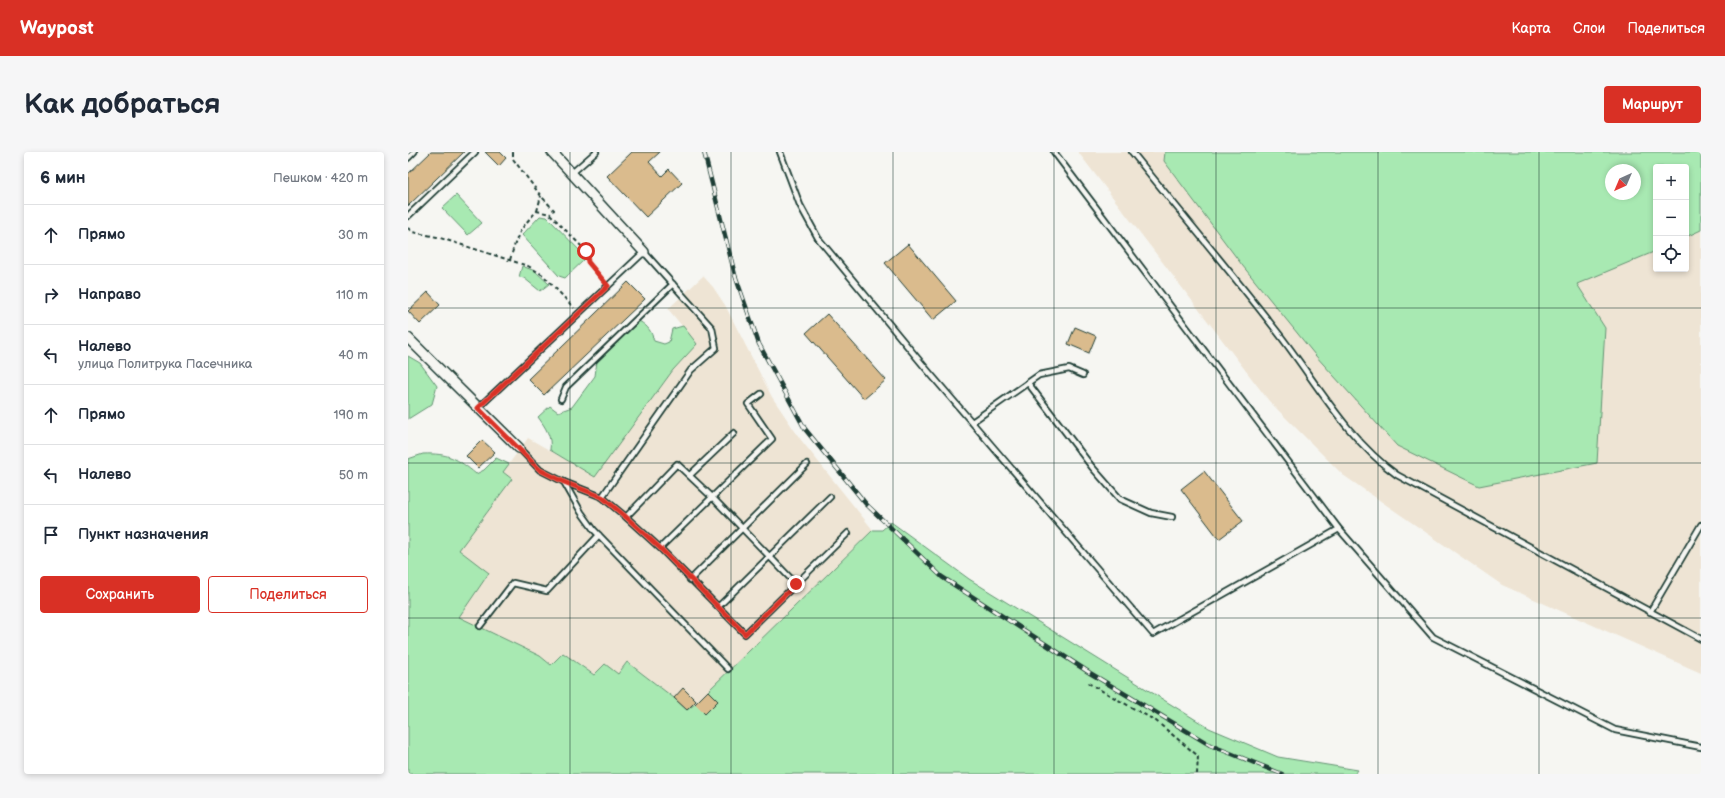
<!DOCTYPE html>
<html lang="ru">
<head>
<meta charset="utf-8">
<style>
  body { margin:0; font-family:"Balsamiq Sans",sans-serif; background:#f6f6f7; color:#1f2937 }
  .controls { position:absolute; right:12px; top:12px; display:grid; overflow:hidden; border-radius:4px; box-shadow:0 2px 6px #0003 }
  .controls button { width:36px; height:36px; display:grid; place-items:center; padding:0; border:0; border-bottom:1px solid #e0e1e3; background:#fff; color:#1f2937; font:20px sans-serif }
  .compass { position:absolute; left:1197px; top:12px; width:36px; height:36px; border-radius:50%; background:#fff; box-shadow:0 2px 6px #0003; rotate:224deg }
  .stop { position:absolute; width:12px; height:12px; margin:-9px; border:3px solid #d93025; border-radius:50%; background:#fff }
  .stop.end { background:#d93025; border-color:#fff; box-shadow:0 1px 4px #0008 }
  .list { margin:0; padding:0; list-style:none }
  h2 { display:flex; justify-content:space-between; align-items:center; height:52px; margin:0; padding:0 16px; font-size:17px }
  h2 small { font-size:13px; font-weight:400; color:#747a83 }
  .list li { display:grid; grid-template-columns:26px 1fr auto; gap:12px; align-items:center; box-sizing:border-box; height:60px; padding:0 16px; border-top:1px solid #e0e1e3 }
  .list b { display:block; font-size:15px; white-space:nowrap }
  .list p { margin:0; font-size:13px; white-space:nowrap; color:#747a83 }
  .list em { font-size:13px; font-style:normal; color:#747a83 }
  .actions { display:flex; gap:8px; padding:12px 16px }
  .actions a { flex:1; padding:9px 0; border:1px solid #d93025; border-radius:4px; text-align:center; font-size:14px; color:#d93025 }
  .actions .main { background:#d93025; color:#fff }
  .icon { flex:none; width:22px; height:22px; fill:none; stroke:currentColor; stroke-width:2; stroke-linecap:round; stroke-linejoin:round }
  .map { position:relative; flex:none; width:1293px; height:622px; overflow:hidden; border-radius:4px }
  header { display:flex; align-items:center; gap:24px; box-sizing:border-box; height:56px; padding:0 20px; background:#d93025; color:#fff }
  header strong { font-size:19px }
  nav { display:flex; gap:22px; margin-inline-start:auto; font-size:14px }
  .intro { display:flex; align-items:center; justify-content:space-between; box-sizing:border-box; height:96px; padding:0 24px }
  h1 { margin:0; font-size:28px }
  .button { padding:10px 18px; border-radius:4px; background:#d93025; color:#fff; font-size:14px; font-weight:700 }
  main { display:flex; gap:24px; padding:0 24px }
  aside { flex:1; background:#fff; border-radius:4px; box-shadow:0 2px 6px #0003 }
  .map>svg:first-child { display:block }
  .built { fill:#eee4d4; fill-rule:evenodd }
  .green { fill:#a8e9b2; stroke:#649373; fill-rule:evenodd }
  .building { fill:#dabb8d; stroke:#1f3d34 }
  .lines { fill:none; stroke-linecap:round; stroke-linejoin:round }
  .lane-casing { stroke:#1f3d34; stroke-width:8 }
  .street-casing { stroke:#1f3d34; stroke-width:12 }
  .path { stroke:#1f3d34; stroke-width:2; stroke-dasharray:4 3; stroke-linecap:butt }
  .lane { stroke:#f6f6f2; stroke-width:4.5 }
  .street { stroke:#f6f6f2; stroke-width:9 }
  .rail-casing { stroke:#1f3d34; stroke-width:4.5 }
  .rail { stroke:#f6f6f2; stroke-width:3; stroke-dasharray:9; stroke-linecap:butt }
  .route { stroke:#d93025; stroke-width:5 }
  .grid { fill:none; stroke:#1f3d34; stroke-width:1; stroke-opacity:0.55 }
</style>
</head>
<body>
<header>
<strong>Waypost</strong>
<nav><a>Карта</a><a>Слои</a><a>Поделиться</a></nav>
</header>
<div class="intro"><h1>Как добраться</h1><a class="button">Маршрут</a></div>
<main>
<aside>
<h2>6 мин<small>Пешком · 420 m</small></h2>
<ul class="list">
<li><svg class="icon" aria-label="ahead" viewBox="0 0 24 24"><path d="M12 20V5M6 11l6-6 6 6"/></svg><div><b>Прямо</b></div><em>30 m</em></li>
<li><svg class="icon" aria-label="right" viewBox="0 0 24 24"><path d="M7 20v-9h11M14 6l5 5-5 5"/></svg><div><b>Направо</b></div><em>110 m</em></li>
<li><svg class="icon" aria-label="left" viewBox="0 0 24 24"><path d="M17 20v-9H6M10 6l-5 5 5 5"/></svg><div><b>Налево</b><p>улица Политрука Пасечника</p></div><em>40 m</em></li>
<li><svg class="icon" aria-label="ahead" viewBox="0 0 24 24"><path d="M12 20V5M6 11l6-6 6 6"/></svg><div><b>Прямо</b></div><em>190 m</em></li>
<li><svg class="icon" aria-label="left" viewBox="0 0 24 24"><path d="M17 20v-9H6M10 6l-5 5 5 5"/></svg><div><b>Налево</b></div><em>50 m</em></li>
<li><svg class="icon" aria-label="arrive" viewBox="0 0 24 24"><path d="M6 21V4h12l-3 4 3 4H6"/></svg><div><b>Пункт назначения</b></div></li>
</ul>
<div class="actions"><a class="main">Сохранить</a><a>Поделиться</a></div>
</aside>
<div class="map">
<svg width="1293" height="622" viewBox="0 0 1293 622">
  <rect width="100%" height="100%" fill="#f6f6f2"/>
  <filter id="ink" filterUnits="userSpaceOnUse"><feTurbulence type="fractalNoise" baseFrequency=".025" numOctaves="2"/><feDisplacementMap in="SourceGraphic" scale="8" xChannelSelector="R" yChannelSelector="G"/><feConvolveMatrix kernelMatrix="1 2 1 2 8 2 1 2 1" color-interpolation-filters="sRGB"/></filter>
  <g filter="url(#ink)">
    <!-- built -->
    <path class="built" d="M670,0H1293V521L1094,433L935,323L861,249ZM1248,15H1278V117H1248ZM1203,18H1227V42H1203Z
      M295,124L305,135L317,153L364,245L393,288L465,378L301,539L310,549L297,562L279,558L266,546L219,510L210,522L186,523L155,501L143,513L132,504L51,465L80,421L50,398L104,327L95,320L120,286L187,324L265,218L289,192L260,157Z"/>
    <!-- green -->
    <path class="green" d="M757,0H1293V78L1278,85V15H1248V99L1169,132L1197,176L1189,311L1071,334L989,294L907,203L834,113L756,9ZM1203,18H1227V42H1203Z
      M48,43L74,71L60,83L34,56Z
      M132,64L139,65L176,103V108L157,126L151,124L114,83Z
      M114,114L127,119L141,132L132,139L116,126L111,125Z
      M231,169C241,175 243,179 246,189L256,192L261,190L264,177L275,174L289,192L265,218L187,325L142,298C144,285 138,276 130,265L142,254L150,260L164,255L187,224L189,209Z
      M0,204L12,211L29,234L24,252L0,267Z
      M15,302C40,301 49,306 68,322L76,318L88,306L101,312L95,320L104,327L51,398L81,421L51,465L132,504L143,513L155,501L186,523L197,512L210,522L219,510L266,546L279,558L287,552L310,549L300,539L465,378H474L483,370L561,427L801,576L870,605L950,618L947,622H0V307Z"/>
    <!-- building -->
    <path class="building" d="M23,0H56L0,54V22Z
      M77,0H92L98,6L91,14Z
      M224,0H252L241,10L254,24L261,17L274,31L238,65L199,24Z
      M500,92L548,149L525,168L477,111Z
      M220,130L237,147L136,243L120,227Z
      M20,140L32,153L12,172L0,159Z
      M419,162L478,228L456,247L398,181Z
      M667,175L688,184L681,201L660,192Z
      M74,288L87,300L70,316L58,304Z
      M796,319L835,369L811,387L773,337Z
      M275,536L288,549L279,558L266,546Z
      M300,539L310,549L297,562L287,552Z"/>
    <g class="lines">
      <!-- lane casing -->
      <g class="lane-casing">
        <path id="lane" d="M372,0L392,53L410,86L520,219L745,482L931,377L1025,485L1207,578L1293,595
          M646,0L931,377
          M724,0C773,61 823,120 871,182C908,230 939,287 989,323L1293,487
          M0,6L6,0
          M164,21L188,0
          M0,64L67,0
          M620,231L684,315L712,347L743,361L764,365
          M153,247L158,235L265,132
          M70,256L236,100L304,176L308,196L283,218L194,345
          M564,270L631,223L661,217L675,223
          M111,296L132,318L156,330L194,345L218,365L269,312L304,345L388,432
          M282,323L326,281
          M156,330L173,360L186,378L320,517
          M218,365L252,396L337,482L440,381
          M252,396L364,287L340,252L353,242
          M282,428L399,312
          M310,455L422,345
          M1242,460L1293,373
          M72,474L105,431L139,439L191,383"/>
      </g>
      <!-- street casing -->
      <g class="street-casing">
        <path id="street" d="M144,0L236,100
          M0,186L111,296"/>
      </g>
      <!-- path -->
      <path class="path" d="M105,0V7L133,44L146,58L142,62
        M129,59L133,44
        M0,76L4,80L29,85L120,114L135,123L166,156
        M102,108C109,84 111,77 129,59L142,62L178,99L180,110L195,129
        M680,531L748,569L790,604L789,622"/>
      <!-- lane -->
      <use href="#lane" class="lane"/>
      <!-- street -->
      <use href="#street" class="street"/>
      <!-- rail casing -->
      <g class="rail-casing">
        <path id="rail" d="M296,0L327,123L351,192L397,277L458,352L534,425L682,521L802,593L874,622"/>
      </g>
      <!-- rail -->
      <use href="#rail" class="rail"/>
    </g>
  </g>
  <g class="lines" filter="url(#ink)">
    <!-- route -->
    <path class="route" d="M178,99L180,110L200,134L70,256L132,318L156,330L194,345L218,365L252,396L337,482L388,432"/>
  </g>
  <!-- grid -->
  <path class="grid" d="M162,0V622M323,0V622M485,0V622M646,0V622M808,0V622M970,0V622M1131,0V622M0,156H1293M0,311H1293M0,466H1293"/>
</svg>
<div class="controls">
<button>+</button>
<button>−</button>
<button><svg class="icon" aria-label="locate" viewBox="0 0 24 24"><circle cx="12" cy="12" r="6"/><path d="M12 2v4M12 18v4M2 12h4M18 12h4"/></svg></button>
</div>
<svg class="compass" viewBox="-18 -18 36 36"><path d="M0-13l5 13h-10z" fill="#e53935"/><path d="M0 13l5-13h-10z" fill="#747a83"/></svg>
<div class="stop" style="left:178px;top:99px"></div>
<div class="stop end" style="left:388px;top:432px"></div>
</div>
</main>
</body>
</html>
